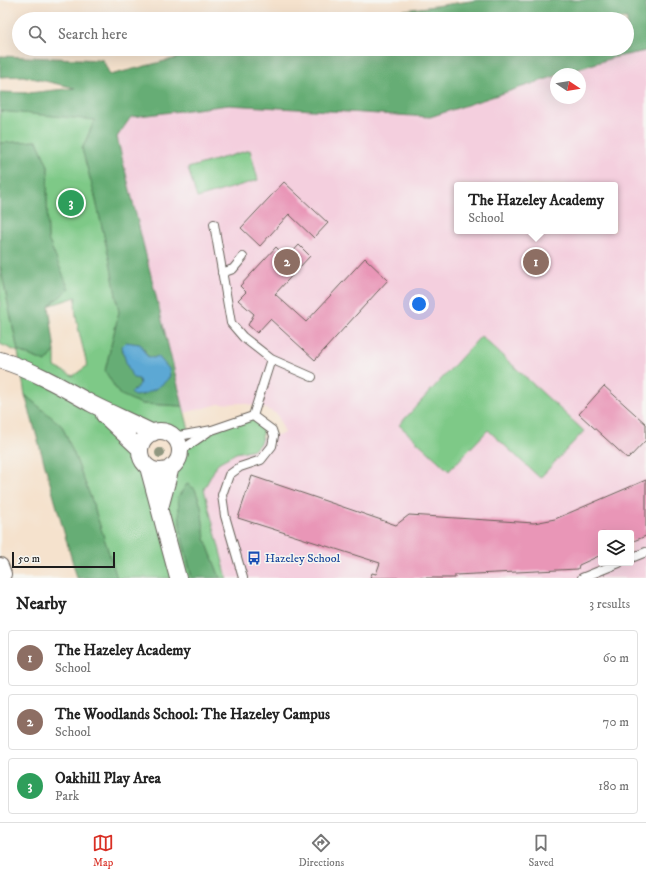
<!DOCTYPE html>
<html lang="en">
<head>
<meta charset="utf-8">
<style>
  body { margin:0; font-family:"IM FELL DW Pica",serif; background:#f6f6f6; color:#222 }
  .controls { position:absolute; right:12px; bottom:12px; display:grid; overflow:hidden; border-radius:4px; box-shadow:0 4px 16px #0002 }
  .controls button { width:36px; height:36px; display:grid; place-items:center; padding:0; border:0; border-bottom:1px solid #e0e0e0; background:#fff; color:#222; font:20px sans-serif }
  .compass { position:absolute; left:550px; top:68px; width:36px; height:36px; border-radius:50%; background:#fff; box-shadow:0 4px 16px #0002; rotate:102deg }
  .scale { position:absolute; left:12px; bottom:10px; width:103px; box-sizing:border-box; padding-left:4px; border:2px solid #1c1c1c; border-top:0; font-size:11px; line-height:14px; white-space:nowrap; color:#1c1c1c; -webkit-text-stroke:3px #f6f6f2; paint-order:stroke }
  .you { position:absolute; left:419px; top:304px; width:14px; height:14px; margin:-10px; border:3px solid #fff; border-radius:50%; background:#1a73e8; box-shadow:0 0 0 6px #1a73e833 }
  .badge { display:grid; place-items:center; width:26px; height:26px; border-radius:50%; background:#d93025; color:#fff; font-size:13px; font-weight:700 }
  .pin { position:absolute; translate:-50% -50%; border:2px solid #fff; box-shadow:0 1px 4px #0006 }
  .popup { position:absolute; left:454px; top:182px; width:164px; height:52px; box-sizing:border-box; display:grid; place-content:center; border-radius:4px; background:#fff; filter:drop-shadow(0 1px 3px #0005); font-size:13px; white-space:nowrap; color:#767676 }
  .popup b { font-size:15px; color:#222 }
  .popup::after { content:''; position:absolute; left:50%; top:100%; margin-left:-8px; border:8px solid transparent; border-top-color:#fff }
  .list { margin:0; padding:0; list-style:none }
  h2 { display:flex; justify-content:space-between; align-items:center; height:52px; margin:0; padding:0 16px; font-size:17px }
  h2 small { font-size:13px; font-weight:400; color:#767676 }
  .list li { display:grid; grid-template-columns:26px 1fr auto; gap:12px; align-items:center; box-sizing:border-box; height:56px; margin:0 8px 8px; padding:0 8px; border:1px solid #e0e0e0; border-radius:4px }
  .list b { display:block; font-size:15px; white-space:nowrap }
  .list p { margin:0; font-size:13px; white-space:nowrap; color:#767676 }
  .list em { font-size:13px; font-style:normal; color:#767676 }
  .icon { flex:none; width:22px; height:22px; fill:none; stroke:currentColor; stroke-width:2; stroke-linecap:round; stroke-linejoin:round }
  .map { position:relative; flex:none; width:646px; height:578px; overflow:hidden }
  .search { position:absolute; background:#fff; box-shadow:0 4px 16px #0002; left:12px; right:12px; top:12px; height:44px; display:flex; align-items:center; gap:10px; box-sizing:border-box; padding:0 14px; border-radius:22px; color:#767676; font-size:15px }
  .sheet { height:244px; background:#fff }
  nav { display:flex; justify-content:space-around; align-items:center; box-sizing:border-box; height:56px; border-top:1px solid #e0e0e0; background:#fff; font-size:11px; color:#767676 }
  nav a { display:grid; justify-items:center; gap:2px }
  nav .on { color:#d93025 }
  .map>svg:first-child { display:block }
  .built { fill:#f4cfde; fill-rule:evenodd }
  .green { fill:#7ec987; stroke:#4d7252 }
  .forest { fill:#66ad74; stroke:#416448; fill-rule:evenodd }
  .water { fill:#5ba8d4; stroke:#3c6278 }
  .building { fill:#e996b7 }
  .lines { fill:none; stroke-linecap:round; stroke-linejoin:round }
  .lane-casing { stroke:#68615a; stroke-width:10 }
  .street-casing { stroke:#68615a; stroke-width:18 }
  .lane { stroke:#fff; stroke-width:8 }
  .street { stroke:#fff; stroke-width:16 }
  .tree { fill:#909780 }
  .labels { text-anchor:middle; dominant-baseline:central; stroke-width:3; stroke-linejoin:round; paint-order:stroke }
  .transit-label { font-size:12px; fill:#164399; stroke:#f6f6f2; text-anchor:start }
</style>
</head>
<body>
<div class="map">
<svg width="646" height="578" viewBox="0 0 646 578">
  <rect width="100%" height="100%" fill="#f6f6f2"/>
  <filter id="ink" filterUnits="userSpaceOnUse"><feTurbulence type="fractalNoise" baseFrequency=".025" numOctaves="2"/><feDisplacementMap in="SourceGraphic" scale="8" xChannelSelector="R" yChannelSelector="G"/><feConvolveMatrix kernelMatrix="1 2 1 2 8 2 1 2 1" color-interpolation-filters="sRGB"/></filter>
  <filter id="wash" filterUnits="userSpaceOnUse"><feTurbulence type="fractalNoise" baseFrequency=".012" numOctaves="4" result="noise"/><feDisplacementMap in="SourceGraphic" scale="16" xChannelSelector="R" yChannelSelector="G"/><feGaussianBlur stdDeviation="0.9" result="paint"/><feColorMatrix in="noise" values="0 0 0 0 0 0 0 0 0 0 0 0 0 0 0 0 0 1.4 0 .05"/><feComposite in="paint" operator="in"/></filter>
  <g filter="url(#wash)">
    <rect width="100%" height="100%" fill="#f5e2cd"/>
    <!-- built -->
    <path class="built" d="M646,51V578H227L204,489L218,463L236,453L255,449L260,443L262,438L285,433L277,414L264,408L243,403L219,404L184,413L117,137L131,117L229,105L430,117L556,76V98H580V74H563L612,58ZM457,185H615V231H457ZM601,533H631V563H601Z"/>
    <!-- green -->
    <path class="green" d="M0,111L95,119L82,149L95,196L110,262L119,312L105,371L141,404L183,406L190,434L173,437L168,434L158,432L94,405L141,456L159,508L171,467L177,460L180,451L212,430L253,416L263,424L262,438L260,443L255,449L236,453L218,463L204,489L227,578H220L205,539L201,506L195,489L187,484L178,497L181,534L192,578H117L92,501L76,459L62,426L25,395L18,352L0,344V266L18,351L46,362L55,351V367L73,376L87,366C84,348 72,314 76,297L48,306L68,289L48,239L47,197L48,166L37,141L0,143Z
      M250,150L258,180L197,198L188,168Z
      M481,336L584,431L540,478L488,430L449,471L399,425Z"/>
    <!-- forest -->
    <path class="forest" d="M478,0H646V51L612,58L563,74H556V76L430,117L229,105L131,117L117,137L183,406L141,404L119,394L105,371L119,312L110,262L95,196L82,149L95,120L0,111V92L28,93L75,88L23,76L0,77V56L103,60L110,75L212,49H627V19H340ZM126,342L144,349L147,356L153,358L142,396L139,379L123,354L122,346Z
      M37,141L48,166L47,197L48,239L69,289L49,306L55,351L46,362L18,351L0,265V143Z
      M25,395L62,426L76,459L92,501L117,578H77Z
      M187,484L195,489L201,506L205,539L220,578H192L181,534L178,497Z"/>
    <!-- water -->
    <path class="water" d="M126,342L140,344L147,356L153,358L158,356L169,369L170,376C165,385 145,396 134,396L131,393L140,384L139,379L133,378C127,367 124,357 122,346Z"/>
    <g id="blocks">
      <!-- building -->
      <path class="building" d="M284,182L328,223L314,238L289,214L260,246L241,228Z
        M299,245L310,256L275,294L306,322L365,258L388,280L315,360L270,319L257,333L248,325L254,314L238,300L246,292L240,286L276,247L287,258Z
        M604,386L646,424V440L628,459L579,414Z
        M252,476L396,525L409,515L534,523L555,519L646,480V536L631,542V533H601V555L579,565L578,569L455,575V578H370L372,573L376,574L380,563L238,518Z"/>
    </g>
  </g>
  <g filter="url(#ink)">
    <use href="#blocks" fill-opacity="0" stroke="#68615a" stroke-width="1"/>
    <g class="lines">
      <!-- lane casing -->
      <g class="lane-casing">
        <path id="lane" d="M214,224L231,323L243,337L271,359
          M222,273L233,269L243,257
          M253,416L271,359L312,377
          M173,437L212,430L253,416L272,430L274,436L272,446L261,460L240,467L229,475L222,495L225,516L243,578
          M180,451L208,432
          M631,558L646,552
          M582,578L619,563"/>
      </g>
      <!-- street casing -->
      <g class="street-casing">
        <path id="street" d="M0,360C33,370 62,387 92,404C112,414 133,423 153,433
          M104,415L140,449
          M140 451a20 20 0 1 1 40 0a20 20 0 1 1-40 0Z
          M148,467L178,578
          M160,508L171,467
          M0,566L3,574"/>
      </g>
      <!-- lane -->
      <use href="#lane" class="lane"/>
      <!-- street -->
      <use href="#street" class="street"/>
    </g>
    <!-- trees -->
    <circle class="tree" cx="160" cy="453" r="5"/>
  </g>
  <!-- icons -->
  <defs>
    <g id="bus-bare" transform="scale(1.08)"><path d="M-5-6H5V4H4V6H2V4H-2V6H-4V4H-5ZM-3.5-4V0h7V-4ZM-3.5 1.2v1.5H-2V1.2ZM2 1.2v1.5H3.5V1.2Z" fill="#1a4fb4" stroke="#f6f6f2" stroke-width="2.5" paint-order="stroke"/></g>
  </defs>
  <g fill-rule="evenodd">
    <use href="#bus-bare" x="254" y="558"/>
  </g>
  <g class="labels">
    <!-- transit labels -->
    <g class="transit-label">
      <text x="265" y="558">Hazeley School</text>
    </g>
  </g>
</svg>
<div class="controls">
<button><svg class="icon" aria-label="layers" viewBox="0 0 24 24"><path d="M12 4l9 5-9 5-9-5zM3 14l9 5 9-5"/></svg></button>
</div>
<svg class="compass" viewBox="-18 -18 36 36"><path d="M0-13l5 13h-10z" fill="#e53935"/><path d="M0 13l5-13h-10z" fill="#767676"/></svg>
<div class="scale">50 m</div>
<div class="you"></div>
<div class="pin badge" style="left:536px;top:262px;background:#8d6e63">1</div>
<div class="popup"><b>The Hazeley Academy</b>School</div>
<div class="pin badge" style="left:287px;top:262px;background:#8d6e63">2</div>
<div class="pin badge" style="left:71px;top:203px;background:#2e9e5b">3</div>
<div class="search"><svg class="icon" aria-label="search" viewBox="0 0 24 24"><circle cx="10" cy="10" r="6"/><path d="M15 15l6 6"/></svg>Search here</div>
</div>
<section class="sheet">
<h2>Nearby<small>3 results</small></h2>
<ul class="list">
<li><span class="badge" style="background:#8d6e63">1</span><div><b>The Hazeley Academy</b><p>School</p></div><em>60 m</em></li>
<li><span class="badge" style="background:#8d6e63">2</span><div><b>The Woodlands School: The Hazeley Campus</b><p>School</p></div><em>70 m</em></li>
<li><span class="badge" style="background:#2e9e5b">3</span><div><b>Oakhill Play Area</b><p>Park</p></div><em>180 m</em></li>
</ul>
</section>
<nav>
<a class="on"><svg class="icon" aria-label="map" viewBox="0 0 24 24"><path d="M3 6l6-2 6 2 6-2v14l-6 2-6-2-6 2zM9 4v14M15 6v14"/></svg>Map</a>
<a><svg class="icon" aria-label="directions" viewBox="0 0 24 24"><path d="M12 3l9 9-9 9-9-9zM9 14v-3h6M13 9l2 2-2 2"/></svg>Directions</a>
<a><svg class="icon" aria-label="saved" viewBox="0 0 24 24"><path d="M7 4h10v16l-5-4-5 4z"/></svg>Saved</a>
</nav>
</body>
</html>
